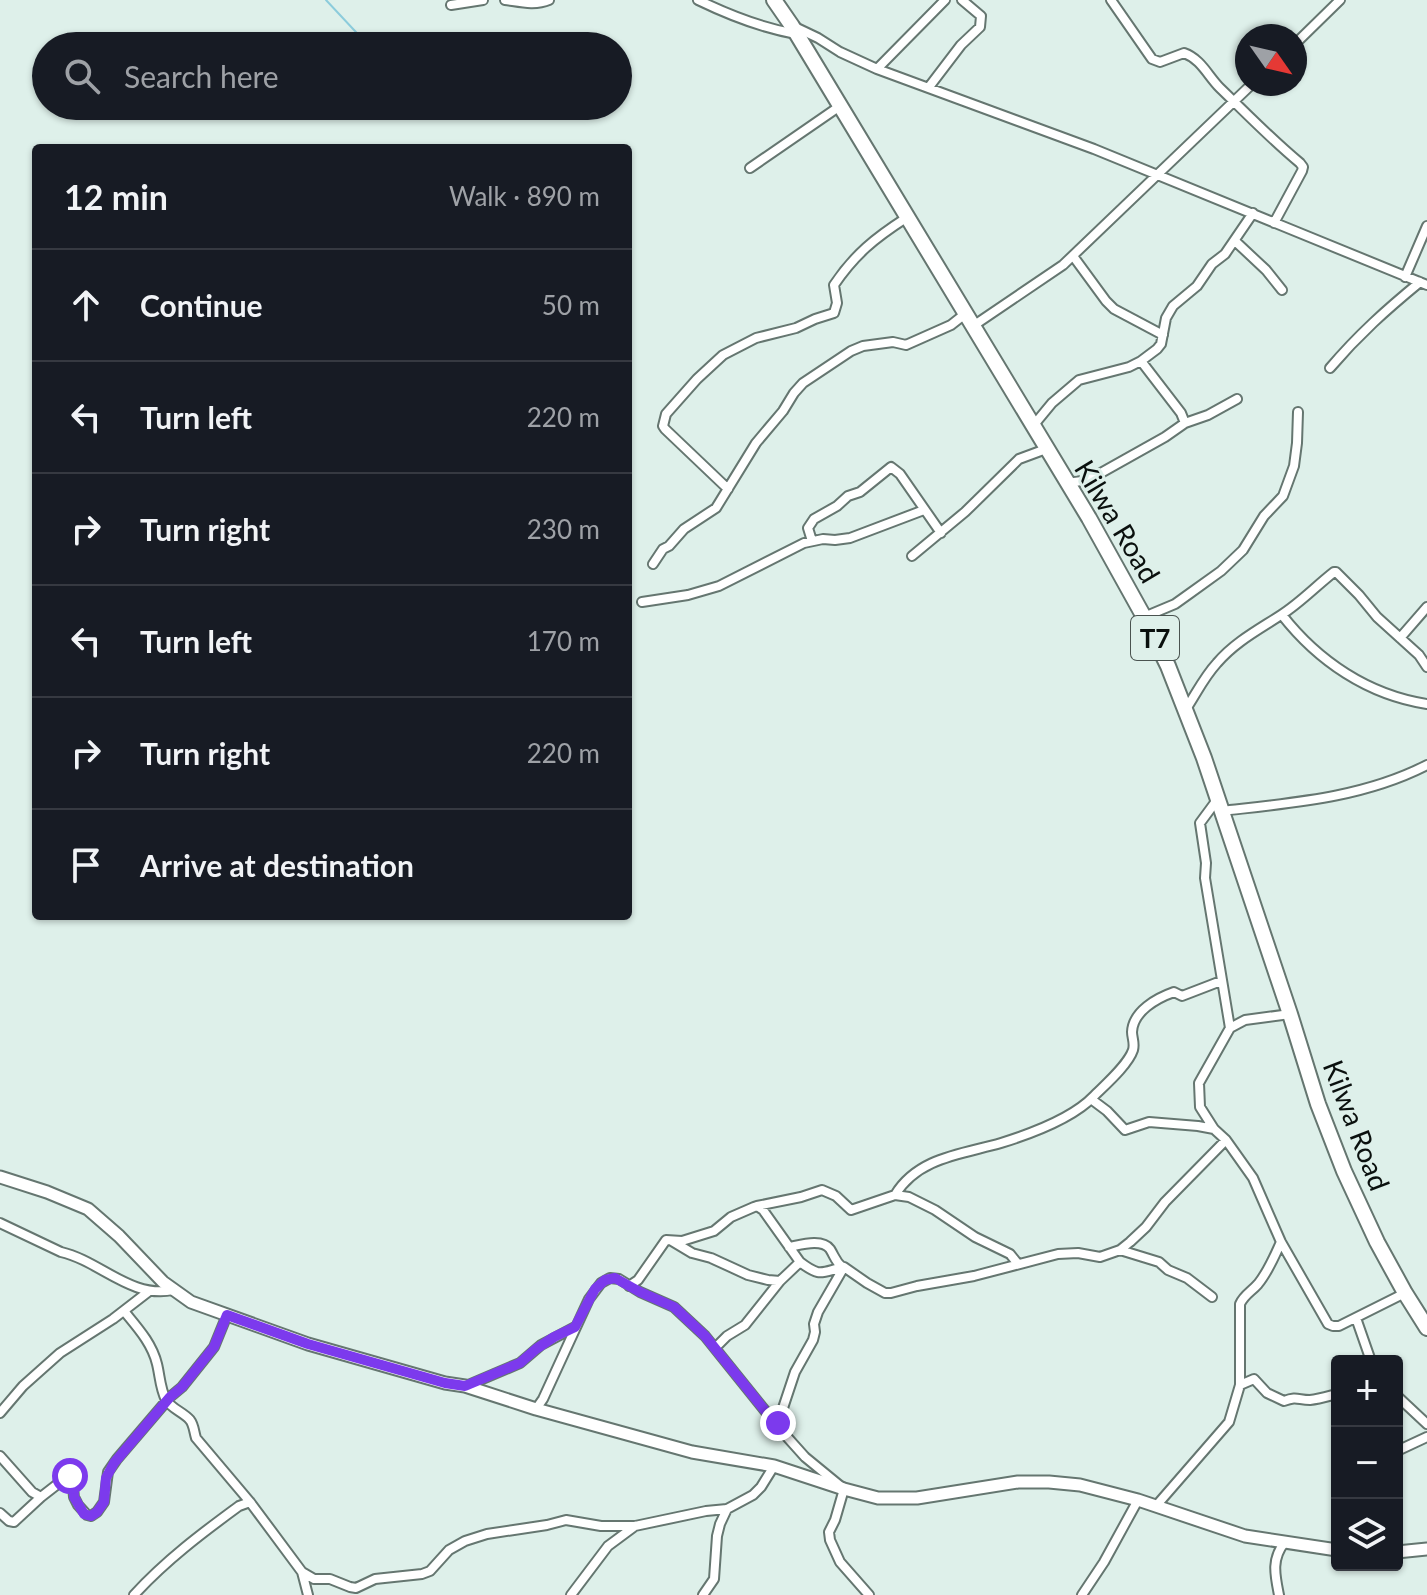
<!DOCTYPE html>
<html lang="en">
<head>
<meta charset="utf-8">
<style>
  body { margin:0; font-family:Lato,sans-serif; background:#242831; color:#f1f3f6 }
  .controls { position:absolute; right:24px; bottom:24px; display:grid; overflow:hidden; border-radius:8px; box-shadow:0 2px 6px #0004 }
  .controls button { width:72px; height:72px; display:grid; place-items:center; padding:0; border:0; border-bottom:2px solid #363941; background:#171b24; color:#f1f3f6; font:40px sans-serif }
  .compass { position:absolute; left:1235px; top:24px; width:72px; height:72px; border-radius:50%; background:#171b24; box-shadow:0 2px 6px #0004; rotate:124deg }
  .stop { position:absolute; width:24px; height:24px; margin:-18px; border:6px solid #7c3aed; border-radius:50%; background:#fff }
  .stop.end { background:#7c3aed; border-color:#fff; box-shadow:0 2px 8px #0008 }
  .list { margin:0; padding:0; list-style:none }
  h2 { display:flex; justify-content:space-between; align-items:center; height:104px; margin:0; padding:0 32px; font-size:34px }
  h2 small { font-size:26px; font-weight:400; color:#9ea1a6 }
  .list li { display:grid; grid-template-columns:52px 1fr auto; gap:24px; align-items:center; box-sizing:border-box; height:112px; padding:0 32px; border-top:2px solid #363941 }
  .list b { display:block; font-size:30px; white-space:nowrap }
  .list em { font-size:26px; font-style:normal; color:#9ea1a6 }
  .icon { flex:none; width:44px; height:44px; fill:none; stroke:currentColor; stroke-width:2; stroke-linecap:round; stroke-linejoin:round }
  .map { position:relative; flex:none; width:1427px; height:1595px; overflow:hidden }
  .search { position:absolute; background:#171b24; box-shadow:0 2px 6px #0004; left:32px; top:32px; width:600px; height:88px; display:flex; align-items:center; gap:20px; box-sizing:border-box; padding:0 28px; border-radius:44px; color:#9ea1a6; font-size:30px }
  .panel { position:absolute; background:#171b24; box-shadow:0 2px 6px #0004; left:32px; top:144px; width:600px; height:776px; border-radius:8px }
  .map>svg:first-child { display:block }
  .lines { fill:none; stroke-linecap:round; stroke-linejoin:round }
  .stream { stroke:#8cccdc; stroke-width:2 }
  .street-casing { stroke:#657670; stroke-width:12 }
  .secondary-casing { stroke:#657670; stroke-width:15 }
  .highway-casing { stroke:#657670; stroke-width:18 }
  .street { stroke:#fff; stroke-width:8 }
  .secondary { stroke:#fff; stroke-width:11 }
  .highway { stroke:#fff; stroke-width:14 }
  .route { stroke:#7c3aed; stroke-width:10 }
  .labels { text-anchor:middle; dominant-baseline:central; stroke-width:6; stroke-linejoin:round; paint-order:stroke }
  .shield { fill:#def0ea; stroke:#4a5350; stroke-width:2 }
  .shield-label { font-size:26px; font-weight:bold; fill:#0a100e }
  .street-label { font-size:28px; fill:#0a100e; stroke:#def0ea }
</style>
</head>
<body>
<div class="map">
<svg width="1427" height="1595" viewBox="0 0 1427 1595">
  <rect width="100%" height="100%" fill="#def0ea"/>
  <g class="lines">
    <!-- stream -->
    <path class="stream" d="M326,0L369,46"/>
    <!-- street casing -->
    <g class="street-casing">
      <path id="street" d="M505,0C520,2 535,6 549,0
        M698,0C729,15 762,28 796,34
        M1111,0L1152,59L1160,62L1184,53C1201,59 1208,76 1220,88C1247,114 1272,140 1300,163L1303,167L1302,171L1274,223
        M451,5L483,0
        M797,28L818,38L840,52L877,69L1094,149L1427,285
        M1295,44L1340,0
        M877,69L945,0
        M929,87L961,45L980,27L981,16L962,0
        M750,168L840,106
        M1235,241L1266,270L1282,290
        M1073,256L1106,301L1114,309L1163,335
        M1405,277L1427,226
        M973,326L1063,265L1252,84
        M1141,361L1181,413L1185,423
        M1330,368C1359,334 1386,310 1420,282
        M1033,426L1052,403L1079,380L1129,367L1141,361L1157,349L1161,344L1166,318L1173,306L1197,286L1212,264L1225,254L1253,213
        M1066,483L1082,481L1099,474L1165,437L1185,423L1208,415L1237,399
        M728,489L665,429L663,426L666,414L697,379L723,355L756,338L796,328L815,319L834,313L837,303L834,285C855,254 875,238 906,218
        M812,541L808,528L814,519L837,506L848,496L860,492L891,467L900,474L941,533
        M912,556L965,512L1019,459L1046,449
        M653,564L663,549L669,546L684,529L716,508L756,443L783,411L794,393L803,383L851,351L863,346L893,342L906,345L951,325L965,314
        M642,602L688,595L719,586L804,543L823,539L835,540L850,538L924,510
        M1282,615C1318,661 1368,695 1427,704
        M1144,617L1175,604L1189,594L1221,571L1243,550L1264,516L1283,496L1294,466L1297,443L1298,412
        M1400,638L1427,607
        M1186,709C1196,694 1204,677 1217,663C1235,642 1258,630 1281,615C1300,603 1316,586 1334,572H1336L1359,595L1377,617L1419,655L1427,667
        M1217,800L1200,823L1206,863L1205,878L1230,1028
        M1221,811C1291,803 1363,798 1427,765
        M1290,1014L1245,1020L1230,1028L1199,1083L1200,1107L1214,1129L1226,1140L1253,1178L1281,1242L1328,1324L1333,1326H1339L1405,1293
        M1091,1099L1107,1111L1125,1130L1149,1122L1198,1126L1214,1129
        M895,1195C918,1157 963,1154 1001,1143C1030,1134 1073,1118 1094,1096C1105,1085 1128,1065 1133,1050C1135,1043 1132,1038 1132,1032C1133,1011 1157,998 1174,992L1182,996L1221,981
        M757,1206L801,1197L822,1190L836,1196L851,1210L895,1195L909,1197L935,1210L975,1237L1010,1254L1018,1264
        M0,1223L61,1252C100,1261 131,1299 173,1290
        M672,1241L692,1253L711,1258L748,1275L768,1280L780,1281L800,1262C821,1278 821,1272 844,1267L867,1283L885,1293H891L917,1286L974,1276L1058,1254L1078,1253L1100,1257L1120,1250L1130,1242L1146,1227L1165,1202L1226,1140
        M789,1247C800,1245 822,1238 830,1249C835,1257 835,1261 842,1267
        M1120,1250L1159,1262L1168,1270L1187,1278L1212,1297
        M629,1286L638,1280L666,1240L682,1241L714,1231L731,1217L754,1207L757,1206L763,1210L800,1262
        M124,1311C137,1327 152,1343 157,1364C160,1376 160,1388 166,1400C172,1409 183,1412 190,1420C194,1425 194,1432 196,1438L250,1502L302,1572L308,1595
        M1356,1318L1371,1361
        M715,1348L727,1336L745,1325L780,1281
        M1240,1385L1254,1379L1267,1393L1284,1401C1297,1396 1298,1400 1310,1400C1319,1399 1329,1396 1337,1394
        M466,1386L520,1363L541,1345L575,1327
        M1397,1396L1427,1424
        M536,1409L543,1399L589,1299L601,1283L610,1278L619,1279L640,1292L674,1307L705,1336L779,1428L805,1457L844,1489L835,1520L829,1532L830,1540L840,1562L869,1595
        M0,1413L23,1386L60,1353L113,1319L148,1292
        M778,1427V1423L795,1372L813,1340L815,1332L814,1324L818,1312L844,1267
        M1399,1450L1427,1437
        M0,1456L32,1492L41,1497L68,1476L72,1477L74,1497L78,1505L87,1515L91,1516L97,1512L104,1502L108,1472L117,1459L170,1397L182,1387L214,1347L227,1315
        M1156,1506L1229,1422L1240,1385V1304C1244,1295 1251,1292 1258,1284C1268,1272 1274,1257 1281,1242
        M0,1513L9,1521L14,1522L41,1497
        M302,1572L314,1579H330L350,1587L356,1588L375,1579L422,1574L430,1571L449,1550L465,1541L487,1534L547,1525L566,1520L601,1526H635L706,1511L727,1509L753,1495L761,1487L774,1466
        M134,1595C165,1561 202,1533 239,1506L250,1502
        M571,1595L608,1546L635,1526
        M703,1595L714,1579L717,1536L720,1524L727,1509
        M1082,1595L1104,1562L1138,1500
        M1279,1595C1275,1575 1271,1559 1285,1542"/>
    </g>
    <!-- secondary casing -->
    <g class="secondary-casing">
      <path id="secondary" d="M0,1177L47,1192L88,1209L119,1236L163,1282L191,1302L308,1344L445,1383L465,1386L536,1409L692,1452L774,1466L844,1489L878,1498H917L1018,1482H1049L1080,1485L1138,1500L1245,1536L1337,1550
        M1397,1552L1427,1549"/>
    </g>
    <!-- highway casing -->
    <g class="highway-casing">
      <path id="highway" d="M774,0L792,26L1089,518L1144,617L1168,666L1204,758L1290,1014L1318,1104L1344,1171L1377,1242L1405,1293L1427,1328"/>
    </g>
    <!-- street -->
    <use href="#street" class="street"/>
    <!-- secondary -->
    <use href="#secondary" class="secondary"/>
    <!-- highway -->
    <use href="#highway" class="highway"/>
  </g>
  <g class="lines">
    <!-- route -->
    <path class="route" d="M70,1476L73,1478L74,1497L84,1514L91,1516L97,1512L104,1502L106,1478L114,1463L170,1397L182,1387L214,1347L227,1315L308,1344L445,1383L465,1386L520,1363L536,1349L554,1337L575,1327L595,1289L605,1280L615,1278L640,1292L674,1307L705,1336L779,1428L778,1423"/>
  </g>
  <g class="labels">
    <!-- shield labels -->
    <rect class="shield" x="1131" y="616" width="48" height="44" rx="6"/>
    <g class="shield-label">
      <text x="1155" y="638">T7</text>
    </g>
    <!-- street labels -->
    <g class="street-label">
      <text transform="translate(1118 521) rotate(59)">Kilwa Road</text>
      <text transform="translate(1357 1125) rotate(69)">Kilwa Road</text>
    </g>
  </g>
</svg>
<div class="controls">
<button>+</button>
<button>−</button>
<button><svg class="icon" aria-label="layers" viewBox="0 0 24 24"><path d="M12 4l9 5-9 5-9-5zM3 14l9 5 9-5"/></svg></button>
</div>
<svg class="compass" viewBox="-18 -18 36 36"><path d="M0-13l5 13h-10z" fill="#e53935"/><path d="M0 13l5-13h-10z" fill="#9ea1a6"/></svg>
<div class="stop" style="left:70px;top:1476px"></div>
<div class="stop end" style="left:778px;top:1423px"></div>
<div class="search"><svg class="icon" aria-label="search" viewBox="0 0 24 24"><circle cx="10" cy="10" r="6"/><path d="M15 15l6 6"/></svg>Search here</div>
<section class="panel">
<h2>12 min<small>Walk · 890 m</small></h2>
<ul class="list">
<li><svg class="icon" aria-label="ahead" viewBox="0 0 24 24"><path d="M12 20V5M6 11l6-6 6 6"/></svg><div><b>Continue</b></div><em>50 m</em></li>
<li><svg class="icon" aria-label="left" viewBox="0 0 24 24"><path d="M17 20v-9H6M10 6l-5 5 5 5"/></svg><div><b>Turn left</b></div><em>220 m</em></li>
<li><svg class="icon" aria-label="right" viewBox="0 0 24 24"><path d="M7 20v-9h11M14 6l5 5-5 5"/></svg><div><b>Turn right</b></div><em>230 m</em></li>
<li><svg class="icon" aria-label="left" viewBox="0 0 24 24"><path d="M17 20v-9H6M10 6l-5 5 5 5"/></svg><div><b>Turn left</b></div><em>170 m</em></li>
<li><svg class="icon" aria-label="right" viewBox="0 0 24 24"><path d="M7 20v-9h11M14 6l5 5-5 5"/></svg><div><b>Turn right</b></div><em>220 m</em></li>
<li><svg class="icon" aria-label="arrive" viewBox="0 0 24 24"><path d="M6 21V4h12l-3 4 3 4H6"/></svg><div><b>Arrive at destination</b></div></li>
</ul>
</section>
</div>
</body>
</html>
